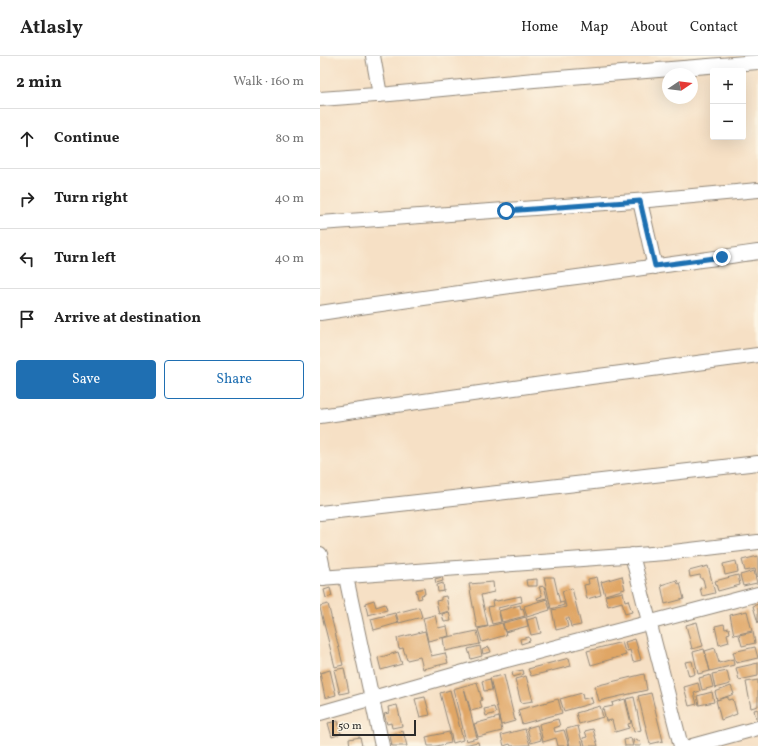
<!DOCTYPE html>
<html lang="en">
<head>
<meta charset="utf-8">
<style>
  body { margin:0; font-family:Vollkorn,serif; background:#f2f2f2; color:#222 }
  .controls { position:absolute; right:12px; top:12px; display:grid; overflow:hidden; border-radius:4px; box-shadow:0 4px 16px #0002 }
  .controls button { width:36px; height:36px; display:grid; place-items:center; padding:0; border:0; border-bottom:1px solid #e0e0e0; background:#fff; color:#222; font:20px sans-serif }
  .compass { position:absolute; left:342px; top:12px; width:36px; height:36px; border-radius:50%; background:#fff; box-shadow:0 4px 16px #0002; rotate:77deg }
  .scale { position:absolute; left:12px; bottom:10px; width:84px; box-sizing:border-box; padding-left:4px; border:2px solid #2b2b2b; border-top:0; font-size:11px; line-height:14px; white-space:nowrap; color:#2b2b2b; -webkit-text-stroke:3px #fcf5e5; paint-order:stroke }
  .stop { position:absolute; width:12px; height:12px; margin:-9px; border:3px solid #1f6fb2; border-radius:50%; background:#fff }
  .stop.end { background:#1f6fb2; border-color:#fff; box-shadow:0 1px 4px #0008 }
  .list { margin:0; padding:0; list-style:none }
  h2 { display:flex; justify-content:space-between; align-items:center; height:52px; margin:0; padding:0 16px; font-size:17px }
  h2 small { font-size:13px; font-weight:400; color:#767676 }
  .list li { display:grid; grid-template-columns:26px 1fr auto; gap:12px; align-items:center; box-sizing:border-box; height:60px; padding:0 16px; border-top:1px solid #e0e0e0 }
  .list b { display:block; font-size:15px; white-space:nowrap }
  .list em { font-size:13px; font-style:normal; color:#767676 }
  .actions { display:flex; gap:8px; padding:12px 16px }
  .actions a { flex:1; padding:9px 0; border:1px solid #1f6fb2; border-radius:4px; text-align:center; font-size:14px; color:#1f6fb2 }
  .actions .main { background:#1f6fb2; color:#fff }
  .icon { flex:none; width:22px; height:22px; fill:none; stroke:currentColor; stroke-width:2; stroke-linecap:round; stroke-linejoin:round }
  .map { position:relative; flex:none; width:438px; height:690px; overflow:hidden }
  header { display:flex; align-items:center; gap:24px; box-sizing:border-box; height:56px; padding:0 20px; background:#fff; border-bottom:1px solid #e0e0e0 }
  header strong { font-size:19px }
  nav { display:flex; gap:22px; margin-inline-start:auto; font-size:14px }
  main { display:flex }
  aside { flex:1; background:#fff }
  .map>svg:first-child { display:block }
  .building { fill:#e0a665 }
  .lines { fill:none; stroke-linecap:round; stroke-linejoin:round }
  .minor-casing { stroke:#908678; stroke-width:16 }
  .minor { stroke:#fff; stroke-width:14 }
  .route { stroke:#1f6fb2; stroke-width:5 }
</style>
</head>
<body>
<header>
<strong>Atlasly</strong>
<nav><a>Home</a><a>Map</a><a>About</a><a>Contact</a></nav>
</header>
<main>
<aside>
<h2>2 min<small>Walk · 160 m</small></h2>
<ul class="list">
<li><svg class="icon" aria-label="ahead" viewBox="0 0 24 24"><path d="M12 20V5M6 11l6-6 6 6"/></svg><div><b>Continue</b></div><em>80 m</em></li>
<li><svg class="icon" aria-label="right" viewBox="0 0 24 24"><path d="M7 20v-9h11M14 6l5 5-5 5"/></svg><div><b>Turn right</b></div><em>40 m</em></li>
<li><svg class="icon" aria-label="left" viewBox="0 0 24 24"><path d="M17 20v-9H6M10 6l-5 5 5 5"/></svg><div><b>Turn left</b></div><em>40 m</em></li>
<li><svg class="icon" aria-label="arrive" viewBox="0 0 24 24"><path d="M6 21V4h12l-3 4 3 4H6"/></svg><div><b>Arrive at destination</b></div></li>
</ul>
<div class="actions"><a class="main">Save</a><a>Share</a></div>
</aside>
<div class="map">
<svg width="438" height="690" viewBox="0 0 438 690">
  <rect width="100%" height="100%" fill="#fcf5e5"/>
  <filter id="ink" filterUnits="userSpaceOnUse"><feTurbulence type="fractalNoise" baseFrequency=".025" numOctaves="2"/><feDisplacementMap in="SourceGraphic" scale="8" xChannelSelector="R" yChannelSelector="G"/><feConvolveMatrix kernelMatrix="1 2 1 2 8 2 1 2 1" color-interpolation-filters="sRGB"/></filter>
  <filter id="wash" filterUnits="userSpaceOnUse"><feTurbulence type="fractalNoise" baseFrequency=".012" numOctaves="4" result="noise"/><feDisplacementMap in="SourceGraphic" scale="16" xChannelSelector="R" yChannelSelector="G"/><feGaussianBlur stdDeviation="0.9" result="paint"/><feColorMatrix in="noise" values="0 0 0 0 0 0 0 0 0 0 0 0 0 0 0 0 0 1.4 0 .05"/><feComposite in="paint" operator="in"/></filter>
  <g filter="url(#wash)">
    <rect width="100%" height="100%" fill="#f6e0c5"/>
    <g id="blocks">
      <!-- building -->
      <path class="building" d="M438,500V520L437,521L435,513L425,515L422,504Z
        M416,505L418,516L405,519L403,508Z
        M388,510L395,537L382,540L380,532L385,531L383,523H381L380,519L370,521L369,515Z
        M434,515L437,527L423,530L420,519Z
        M418,519L420,529L398,535L395,525Z
        M302,520L305,533L285,539L281,526Z
        M122,521L123,525L116,527L115,523Z
        M224,521H234L240,547L244,546V549L231,553Z
        M277,521L281,539L267,543L264,529L269,528L268,523Z
        M217,523V530H207L206,524Z
        M357,524L358,528L360,527L364,543L345,548L341,529Z
        M173,526L174,536L161,539L168,570L157,572L149,528Z
        M123,527L124,535L118,536L117,529Z
        M224,530L227,542L218,544L217,542L222,540L219,531Z
        M10,532L12,540L6,542L4,534Z
        M104,532L105,538L101,539L102,542L98,543L96,534Z
        M252,532L261,569L251,571L249,562H246L248,571L236,574L232,554L246,551L242,535Z
        M303,536L305,545L308,544L312,556L305,558L302,546L288,550L285,540Z
        M126,540L129,555L119,558L116,545L121,544V541Z
        M201,540L202,546L178,552L181,566L172,568L168,551L173,550L172,545L176,544L177,545Z
        M227,543L230,554L207,561L204,550Z
        M54,544L56,551L65,548L67,554L48,559L45,547Z
        M8,548L23,609L15,611L0,552V550Z
        M438,548V567L433,550Z
        M200,549L201,553L203,552L205,560L182,566L179,555Z
        M99,551L102,561L79,567L76,557Z
        M427,555L432,575L414,579L410,559Z
        M129,556L131,565L124,566L122,558Z
        M75,557L78,567L54,574L51,563Z
        M115,559L118,572L127,570L129,580L108,585L103,562Z
        M206,561L208,570L185,576L183,567Z
        M217,561L221,577L211,579L207,564Z
        M377,566L383,590L372,593L366,569Z
        M182,567L186,579L162,586L158,573Z
        M404,568L405,573L409,572L410,577L407,578L409,586L399,589L395,570Z
        M105,575L111,600L125,597L128,607L103,613L100,601L87,604L83,592L79,593L77,582Z
        M157,575L160,588L125,595L123,582Z
        M433,576L435,587L422,590L419,579Z
        M209,581L210,585L201,588L200,583Z
        M315,583L321,604L313,606L310,594L307,595L305,586Z
        M302,586L306,599L271,609L267,595Z
        M160,590L162,600L151,603L148,593Z
        M169,591L171,596L163,598L162,594Z
        M435,591L438,602L416,607L413,596Z
        M395,592L399,607L413,603L414,609L390,615L385,595Z
        M384,593L390,615L378,618L373,596Z
        M78,596L82,608L61,614L58,602Z
        M249,602L251,610L211,620L208,613Z
        M372,605L375,618L369,620L365,606Z
        M438,607V620L419,624L416,612Z
        M24,612L29,636L20,638L14,614Z
        M10,614L16,639L5,642L0,617Z
        M203,614L204,618L193,621L192,616Z
        M407,615L410,628L395,632L392,618Z
        M324,618L327,634L279,645L275,630Z
        M184,619L195,665L181,669L170,622Z
        M390,619L393,631L382,634L379,622Z
        M206,620L213,645L201,647L195,623Z
        M170,623L172,634L164,635L162,625Z
        M438,624V650L431,652L426,626Z
        M157,626L162,644L160,645L162,652L151,655L144,632L157,682L146,685L133,633Z
        M378,627L380,635L374,637L377,648L369,650L364,631Z
        M411,630L414,638L397,644L395,636Z
        M130,634L143,684L133,687L120,637Z
        M392,636L394,646L379,649L377,640Z
        M262,637L263,643L271,641L273,647L244,655L240,643Z
        M331,637L343,685L330,688L318,640Z
        M105,641L110,659L100,661L95,643Z
        M314,641L321,674L314,676L306,643Z
        M408,641V644L413,643L417,658L401,664L396,644Z
        M238,643L242,657L202,668L198,654Z
        M305,643L311,667L308,668L309,672L295,676L292,664L286,665L283,652L293,650L292,647Z
        M77,649L82,670L72,672L71,667L67,668L64,658L69,657L68,651Z
        M280,650L283,661L259,668L256,657Z
        M174,651L176,657L166,660L164,653Z
        M438,653V662H436L434,654Z
        M179,661L182,675L158,681L154,668Z
        M238,663L240,670L234,672L235,676L244,674L249,690H238L236,682L223,686L219,668Z
        M18,665L21,678L12,681L8,667Z
        M217,669L221,684L211,687L207,672Z
        M258,670L263,690H250L246,673Z
        M205,673L210,689L191,690L190,688L184,690L181,679Z
        M273,673L278,690H265L263,682L267,681L265,675Z
        M83,675L87,690H72L70,679Z
        M129,676L131,687L116,690H108L106,681Z
        M40,681L42,690H30L29,683Z
        M311,682L313,690H305L304,684Z
        M317,683V685H320L321,690H315L313,684Z
        M158,686L159,690H144V689Z"/>
    </g>
  </g>
  <g filter="url(#ink)">
    <use href="#blocks" fill-opacity="0" stroke="#908678" stroke-width="1"/>
    <g class="lines">
      <!-- minor casing -->
      <g class="minor-casing">
        <path id="minor" d="M53,0L60,39
          M0,43L70,38L214,24L438,6
          M320,145L335,211
          M0,167L329,144L438,134
          M0,257C146,235 292,217 438,196
          M0,360L271,321L438,299
          M0,457C146,440 292,425 438,407
          M0,498L5,522
          M312,499L361,690
          M26,521L62,690
          M0,522L345,497L438,486
          M0,657L179,606L438,538
          M372,690L438,672"/>
      </g>
      <!-- minor -->
      <use href="#minor" class="minor"/>
    </g>
  </g>
  <g class="lines" filter="url(#ink)">
    <!-- route -->
    <path class="route" d="M186,155L320,145L335,210L402,201"/>
  </g>
</svg>
<div class="controls">
<button>+</button>
<button>−</button>
</div>
<svg class="compass" viewBox="-18 -18 36 36"><path d="M0-13l5 13h-10z" fill="#e53935"/><path d="M0 13l5-13h-10z" fill="#767676"/></svg>
<div class="scale">50 m</div>
<div class="stop" style="left:186px;top:155px"></div>
<div class="stop end" style="left:402px;top:201px"></div>
</div>
</main>
</body>
</html>
